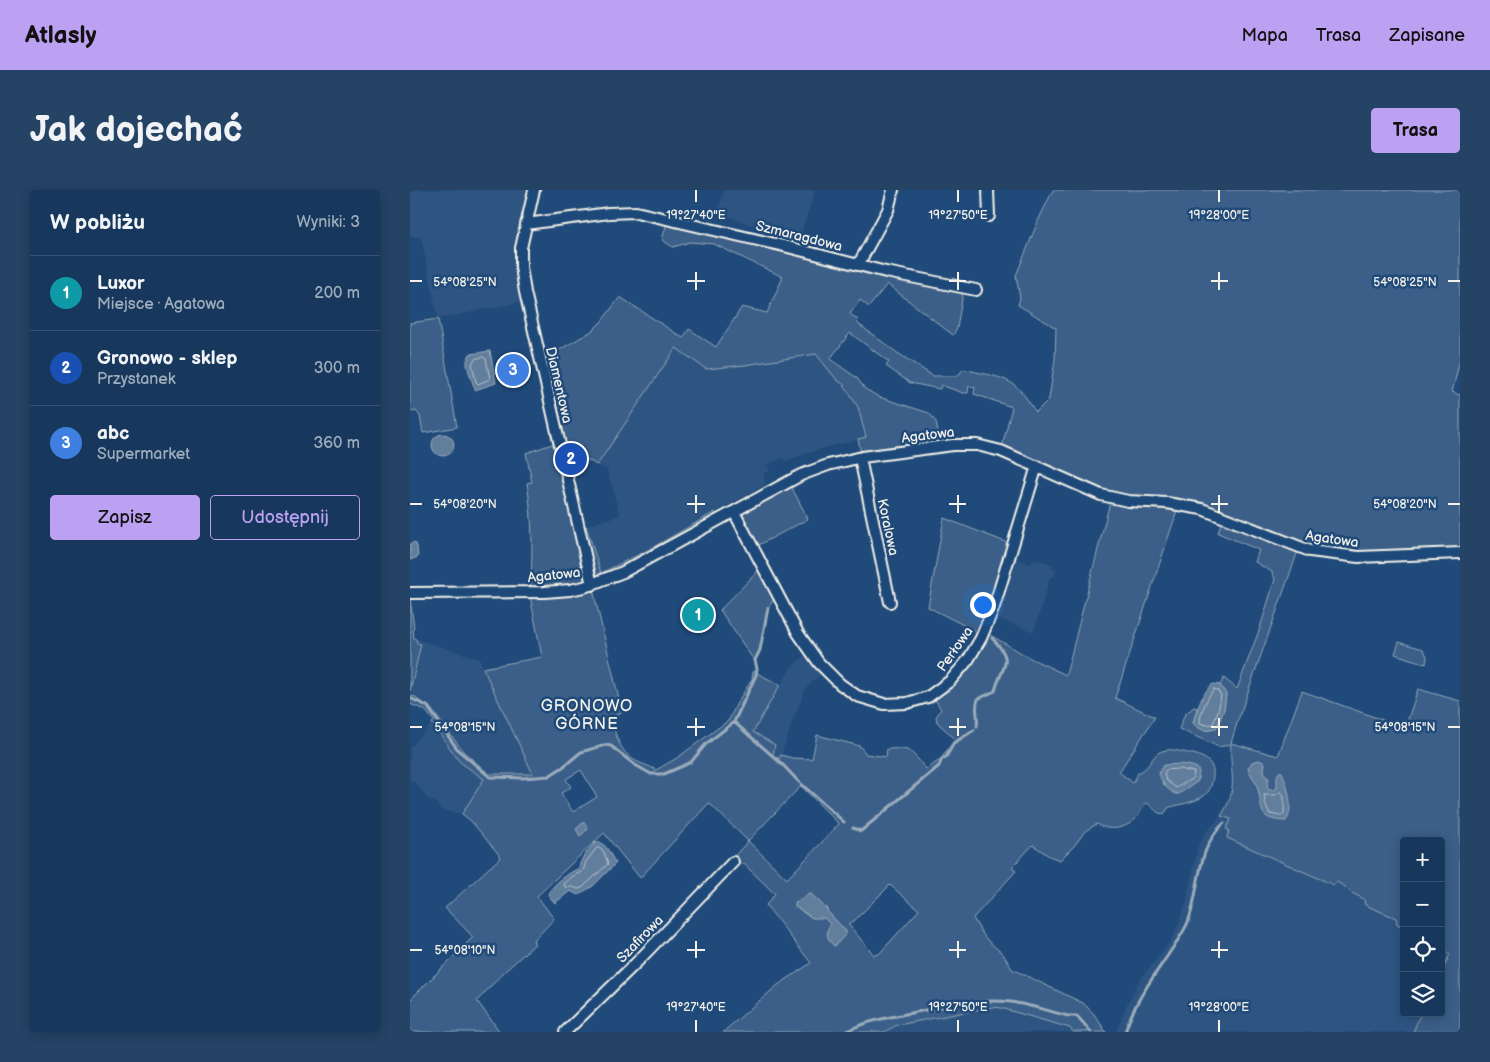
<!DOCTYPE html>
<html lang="pl">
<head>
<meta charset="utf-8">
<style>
  body { margin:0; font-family:"Balsamiq Sans",sans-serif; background:#244365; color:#f1f3f6 }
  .controls { position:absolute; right:15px; bottom:15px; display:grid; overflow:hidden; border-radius:5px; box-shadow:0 2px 12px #0003 }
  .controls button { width:45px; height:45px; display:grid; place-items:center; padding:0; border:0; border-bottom:1px solid #365272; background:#17385c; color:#f1f3f6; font:25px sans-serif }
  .you { position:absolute; left:572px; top:414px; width:18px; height:18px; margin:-12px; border:4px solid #fff; border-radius:50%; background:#1a73e8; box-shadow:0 0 0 8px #1a73e833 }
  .badge { display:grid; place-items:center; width:32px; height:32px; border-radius:50%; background:#bca0f2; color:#fff; font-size:16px; font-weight:700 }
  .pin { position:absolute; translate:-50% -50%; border:2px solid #fff; box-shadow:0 1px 5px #0006 }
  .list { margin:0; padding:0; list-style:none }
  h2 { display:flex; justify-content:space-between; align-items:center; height:65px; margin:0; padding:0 20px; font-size:21px }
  h2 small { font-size:16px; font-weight:400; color:#9eacbb }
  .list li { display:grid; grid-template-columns:32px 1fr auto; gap:15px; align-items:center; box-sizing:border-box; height:75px; padding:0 20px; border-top:1px solid #365272 }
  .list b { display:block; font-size:19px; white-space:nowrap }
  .list p { margin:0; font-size:16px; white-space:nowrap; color:#9eacbb }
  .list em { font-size:16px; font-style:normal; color:#9eacbb }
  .actions { display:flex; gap:10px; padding:15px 20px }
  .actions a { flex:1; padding:11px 0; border:1px solid #bca0f2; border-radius:5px; text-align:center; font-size:18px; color:#bca0f2 }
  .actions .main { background:#bca0f2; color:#111 }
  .icon { flex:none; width:28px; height:28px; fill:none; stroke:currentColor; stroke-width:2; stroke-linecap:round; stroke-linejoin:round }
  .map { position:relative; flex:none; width:1050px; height:842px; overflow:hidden; border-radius:5px }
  header { display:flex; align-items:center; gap:30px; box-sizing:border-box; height:70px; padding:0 25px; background:#bca0f2; color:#111 }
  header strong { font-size:24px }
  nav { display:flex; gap:28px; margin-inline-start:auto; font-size:18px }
  .intro { display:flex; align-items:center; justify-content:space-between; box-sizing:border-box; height:120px; padding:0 30px }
  h1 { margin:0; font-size:35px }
  .button { padding:12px 22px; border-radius:5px; background:#bca0f2; color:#111; font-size:18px; font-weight:700 }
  main { display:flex; gap:30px; padding:0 30px }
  aside { flex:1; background:#17385c; border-radius:5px; box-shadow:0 2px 12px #0003 }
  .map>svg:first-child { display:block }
  .built { fill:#2d5581 }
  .green { fill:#3a5f88; stroke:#97a8b8; fill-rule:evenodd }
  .water { fill:#627e9d; stroke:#9cacbb }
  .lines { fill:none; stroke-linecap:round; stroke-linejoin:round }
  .shore { stroke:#bac3ca; stroke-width:1 }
  .stream { stroke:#9cacbb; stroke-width:3 }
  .street-casing { stroke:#f4f1e8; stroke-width:14 }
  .street { stroke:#1f4a7a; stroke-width:10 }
  .ticks { fill:none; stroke:#f4f1e8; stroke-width:2 }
  .labels { text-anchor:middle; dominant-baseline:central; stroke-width:5; stroke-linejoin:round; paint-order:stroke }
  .street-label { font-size:14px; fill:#f4f1e8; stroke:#1f4a7a }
  .quarter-label { font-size:16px; letter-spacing:1px; fill:#f4f1e8; stroke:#1f4a7a }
  .ticks-label { font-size:12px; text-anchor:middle; fill:#f4f1e8; stroke:#1f4a7a; stroke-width:5; stroke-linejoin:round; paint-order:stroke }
</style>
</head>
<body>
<header>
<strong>Atlasly</strong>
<nav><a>Mapa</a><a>Trasa</a><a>Zapisane</a></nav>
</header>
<div class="intro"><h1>Jak dojechać</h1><a class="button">Trasa</a></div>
<main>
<aside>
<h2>W pobliżu<small>Wyniki: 3</small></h2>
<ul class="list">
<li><span class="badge" style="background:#0f9aa8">1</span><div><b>Luxor</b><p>Miejsce · Agatowa</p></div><em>200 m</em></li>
<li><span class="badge" style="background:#1a4fb4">2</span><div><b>Gronowo - sklep</b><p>Przystanek</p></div><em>300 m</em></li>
<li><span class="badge" style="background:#3f7fe0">3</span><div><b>abc</b><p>Supermarket</p></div><em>360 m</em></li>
</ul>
<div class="actions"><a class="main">Zapisz</a><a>Udostępnij</a></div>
</aside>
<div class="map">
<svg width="1050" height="842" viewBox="0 0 1050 842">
  <rect width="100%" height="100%" fill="#1f4a7a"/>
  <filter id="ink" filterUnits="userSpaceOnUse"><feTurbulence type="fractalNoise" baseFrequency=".02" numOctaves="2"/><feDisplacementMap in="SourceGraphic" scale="10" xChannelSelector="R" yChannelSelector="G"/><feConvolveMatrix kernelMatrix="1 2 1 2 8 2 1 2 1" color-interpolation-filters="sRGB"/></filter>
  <g filter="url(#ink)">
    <!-- built -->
    <path class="built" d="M2,0H124L113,45L116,111L28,129L11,47L0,46V2H2Z
      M315,0H405L389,50L372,44L371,46L307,22Z
      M266,158L346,172L406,163L427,190L433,194L448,217L456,248L410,259L375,271L373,267L357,275L360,282L354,283L355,295L238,360L191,383L176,336L210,325L197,280L187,275Z
      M600,366L621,374L623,369L643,374L642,378L646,379L644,387H640L624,442L581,426Z
      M6,449L70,469L73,478L124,585L79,584L53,561L19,516L9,511L6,507L0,506L11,454L7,453Z
      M400,462L416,479L396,498L381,535L370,570L363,565L343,542L382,476Z
      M22,533L50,572L74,589L52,624L33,621L24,611L18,609L5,592L0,591V558Z
      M811,626L821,629L816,638L819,640L817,648L924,695L926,692L934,696L940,702L954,709L955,715L987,728L988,734L994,737V823H1011L1003,842H706L714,821L729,791L760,752L766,740L776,713L788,656L795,643Z
      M1031,753L1037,755L1040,764L1031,784Z
      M583,817L591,818L660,838L663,842H474L487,835Z"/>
    <!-- green -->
    <path class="green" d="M643,0H1050V170L1042,202L1050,205V363L960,367L889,358L828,530L821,553L868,566L892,501L995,538L1008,499L1050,511V842H1003L1011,823H1031V784L1040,764L1034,761L1036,755L1031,753V651H994V737L987,734L986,728L955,715L954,709L940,702L934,696L926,692L924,695L817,648L819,640L816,639L821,629L811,626C830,596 819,585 821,554L809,557L769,539L775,524L784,517L787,518L783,533C789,540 799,543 807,537L814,519L816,505L810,495L814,488L827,499L850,438L865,389L862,382L845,372L849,360L808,343L813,327L769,315L705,508L745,527L709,582L723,593L728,583C743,577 741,561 757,560C762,559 768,561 773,562C791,565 808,570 802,592C801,597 799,602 795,605C785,613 769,614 758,618L755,623C747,626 744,617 737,613C732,616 732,621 728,626C718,639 700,642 687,634L675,641L665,655L650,670L639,666L623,655L602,677L606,681L563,728L570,740L577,750L593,764L602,779L673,813L684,824L696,842H663L660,838L591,818L583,817L487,835L474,842H313L368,795L401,773L356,715L365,704L334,674L326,675L321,670L338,651L299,613L230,688L194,643L127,706L144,729L123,751L125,754L92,784L67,811L90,842H0V810L63,747L35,718L91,667L61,631L52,624L74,589L50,572L22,533L24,531L15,520L0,514V506L6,507L9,511L19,516L53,561L79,584H123L73,478L132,467L121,411L120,408L124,407V403L120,402C123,365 123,330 117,293L122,292L116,263L148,252L130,171L182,141L192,131L210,107L273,148L279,139L306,157L332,117L357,123L373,87L304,54L280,52L263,57L252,50L258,29L554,97L547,138L543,145L477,94L459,117L450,110L440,124L448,130L447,133L486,162L523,186H548L553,179C568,183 590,185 603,194C613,201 619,213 626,222L639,209L645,169L646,138L608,115L610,108L606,86L607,83L629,29ZM440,143L479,172L476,176L500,193L530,199L531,195L553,203H558L559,196L565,197L564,204L602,217L591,261L701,308L656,485L622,469L575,442L603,355L534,328L518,417L573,445L522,505L531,519L526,527L527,532L545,549L530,570L516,579C500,560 502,558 477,559L476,567L456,564L450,556L407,545L402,569L382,568L371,565L369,569L363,565L365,555L343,542L370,495L343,481L342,489L326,515L319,530L267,568L246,580C240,576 234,575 228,572C210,564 205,544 201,527L212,522L182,395L309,330L305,322L238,360L191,383L176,336L168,338L151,264L163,262L187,275L266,158L296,179L335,175L406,164L427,190L433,194L448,217L456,247L448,249L452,267L531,257L526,232L519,223L469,207L455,199L447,188L420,169ZM171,580L187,607L163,622L151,603L161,597L156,589ZM788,591L768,604H764L752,593ZM391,596L429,634L377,689L338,651ZM480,695L509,720L469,764L464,765L438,734L444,731ZM398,704L436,741L418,739L421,734L414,728C400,726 394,727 385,713Z
      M28,129L47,237L13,243L10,226L6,221L0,222V133Z
      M381,296L398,329L343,358L324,322Z
      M353,376L364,397L363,411L358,418L350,460L345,472L310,420Z
      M0,408L4,438L3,439L4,448L6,449L7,453L11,454L0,501Z
      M989,452L1013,459L1017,466L1016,474L985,464Z"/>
    <!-- water -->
    <path class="water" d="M80,161L86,193L65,200L57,176V171L60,164Z
      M22 255a11 11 0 1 1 22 0a11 11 0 1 1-22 0Z
      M5,352L7,356L8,367L0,370V354Z
      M803,494L810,495L816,504L814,519L807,537C799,543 789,540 783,533C787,520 792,502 803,494Z
      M849,570L855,573L854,581L857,588H859L857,597L858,599L864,600L867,598V586L869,582H872C877,596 885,618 876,631C845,630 854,618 847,596C845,589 840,585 838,578L842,572Z
      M770,574L782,576L787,578L789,582L788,591L769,604C758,602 751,592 749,583L754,575Z
      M173,633H175L178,639L170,646L166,639Z
      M186,652H190C200,659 199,664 206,673L183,696L168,705L160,701L145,713L138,705C141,695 160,682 169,678C171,667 178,660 186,652Z
      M400,703L417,719L418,722L436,741V744L426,755L424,756C417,748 415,745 420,734L414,728H402L388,718L385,717V713Z"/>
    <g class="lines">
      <!-- shore -->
      <path class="shore" d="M73,167L76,169L80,189L68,194L66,192L62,174L65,169Z
        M804,499L807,500L811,505L809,518L803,534L797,535L790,533C790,522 797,508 804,499Z
        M770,579L784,582L783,588L766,598L756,590L754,583L756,580Z
        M871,602L874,606V625L871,626L860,624L855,613L854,605H865Z
        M187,658H189L194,662L198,674L172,698L168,699L162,697H155L154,694L163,686L173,681L176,672Z"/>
      <!-- stream -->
      <path class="stream" d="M0,508L17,516L48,560L80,587L113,588L139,586L153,577L171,562L195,555L201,556L225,575L241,584H254L275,575L281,572L296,554L324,532L346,485L347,479L345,470L350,460L358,418
        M324,532L373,575L388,591L434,632
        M567,536C569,527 564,518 568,509L585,501C592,474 606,473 582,448
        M443,638L451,641L529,576L532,569L536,567L544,553L564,540
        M435,842C457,830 482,827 506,822C537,816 569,808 601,812C620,815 639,821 658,826H667L681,842
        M715,842C724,813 741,790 758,765C765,754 773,744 778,732C791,698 785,660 814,633"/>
      <!-- street casing -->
      <g class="street-casing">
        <path id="street" d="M124,0L111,58V77L115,102L182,395
          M578,0L579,26
          M116,34L199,23L226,22L374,56L476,82L566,100
          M448,75L478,20L483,0
          M450,268L480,412
          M324,322L388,443L409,473L430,494L447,506L474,514L497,513L518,507L540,491L558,470L571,448L584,417L627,276
          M0,403L135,402L160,400L174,397L213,382L391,285L418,275L452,267L543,255H567L591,261L691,305L718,311L757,313L792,319L900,361L948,367L1050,363
          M155,842L227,772L323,672"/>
      </g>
      <!-- street -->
      <use href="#street" class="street"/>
    </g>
  </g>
  <!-- ticks -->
  <path class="ticks" d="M286,0V12M548,0V12M809,0V12M286,82V100M548,82V100M809,82V100M0,91H12M277,91H295M539,91H556M801,91H818M1038,91H1050M286,305V323M548,305V323M809,305V323M0,314H12M277,314H295M539,314H556M801,314H818M1038,314H1050M286,528V546M548,528V546M809,528V546M0,537H12M277,537H295M539,537H556M801,537H818M1038,537H1050M286,751V768M548,751V768M809,751V768M0,760H12M277,760H295M539,760H556M801,760H818M286,830V842M548,830V842M809,830V842"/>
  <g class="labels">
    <!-- street labels -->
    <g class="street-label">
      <text transform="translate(389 46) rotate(14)">Szmaragdowa</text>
      <text transform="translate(149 195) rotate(77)">Diamentowa</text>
      <text transform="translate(518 245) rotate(-7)">Agatowa</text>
      <text transform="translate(478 337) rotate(78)">Koralowa</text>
      <text transform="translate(922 349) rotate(8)">Agatowa</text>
      <text transform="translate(144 385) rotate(-6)">Agatowa</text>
      <text transform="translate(545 459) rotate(-55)">Perłowa</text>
      <text transform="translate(230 749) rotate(-46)">Szafirowa</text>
    </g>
    <!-- quarter labels -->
    <g class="quarter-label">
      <text x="177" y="516">GRONOWO<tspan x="177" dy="18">GÓRNE</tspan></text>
    </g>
  </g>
  <g class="ticks-label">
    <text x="286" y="29">19°27'40"E</text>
    <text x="548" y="29">19°27'50"E</text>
    <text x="809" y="29">19°28'00"E</text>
    <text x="55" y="96">54°08'25"N</text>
    <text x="995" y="96">54°08'25"N</text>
    <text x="55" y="318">54°08'20"N</text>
    <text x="995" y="318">54°08'20"N</text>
    <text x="55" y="541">54°08'15"N</text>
    <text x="995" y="541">54°08'15"N</text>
    <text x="55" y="764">54°08'10"N</text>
    <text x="286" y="821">19°27'40"E</text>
    <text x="548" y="821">19°27'50"E</text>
    <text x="809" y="821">19°28'00"E</text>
  </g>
</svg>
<div class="controls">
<button>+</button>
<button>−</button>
<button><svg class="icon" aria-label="locate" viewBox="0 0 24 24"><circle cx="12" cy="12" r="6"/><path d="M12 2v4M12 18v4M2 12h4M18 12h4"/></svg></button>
<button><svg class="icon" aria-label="layers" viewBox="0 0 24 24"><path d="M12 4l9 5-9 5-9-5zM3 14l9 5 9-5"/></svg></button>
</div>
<div class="you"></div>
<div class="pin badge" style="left:288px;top:425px;background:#0f9aa8">1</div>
<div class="pin badge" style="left:161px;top:269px;background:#1a4fb4">2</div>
<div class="pin badge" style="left:103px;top:180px;background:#3f7fe0">3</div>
</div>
</main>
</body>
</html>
